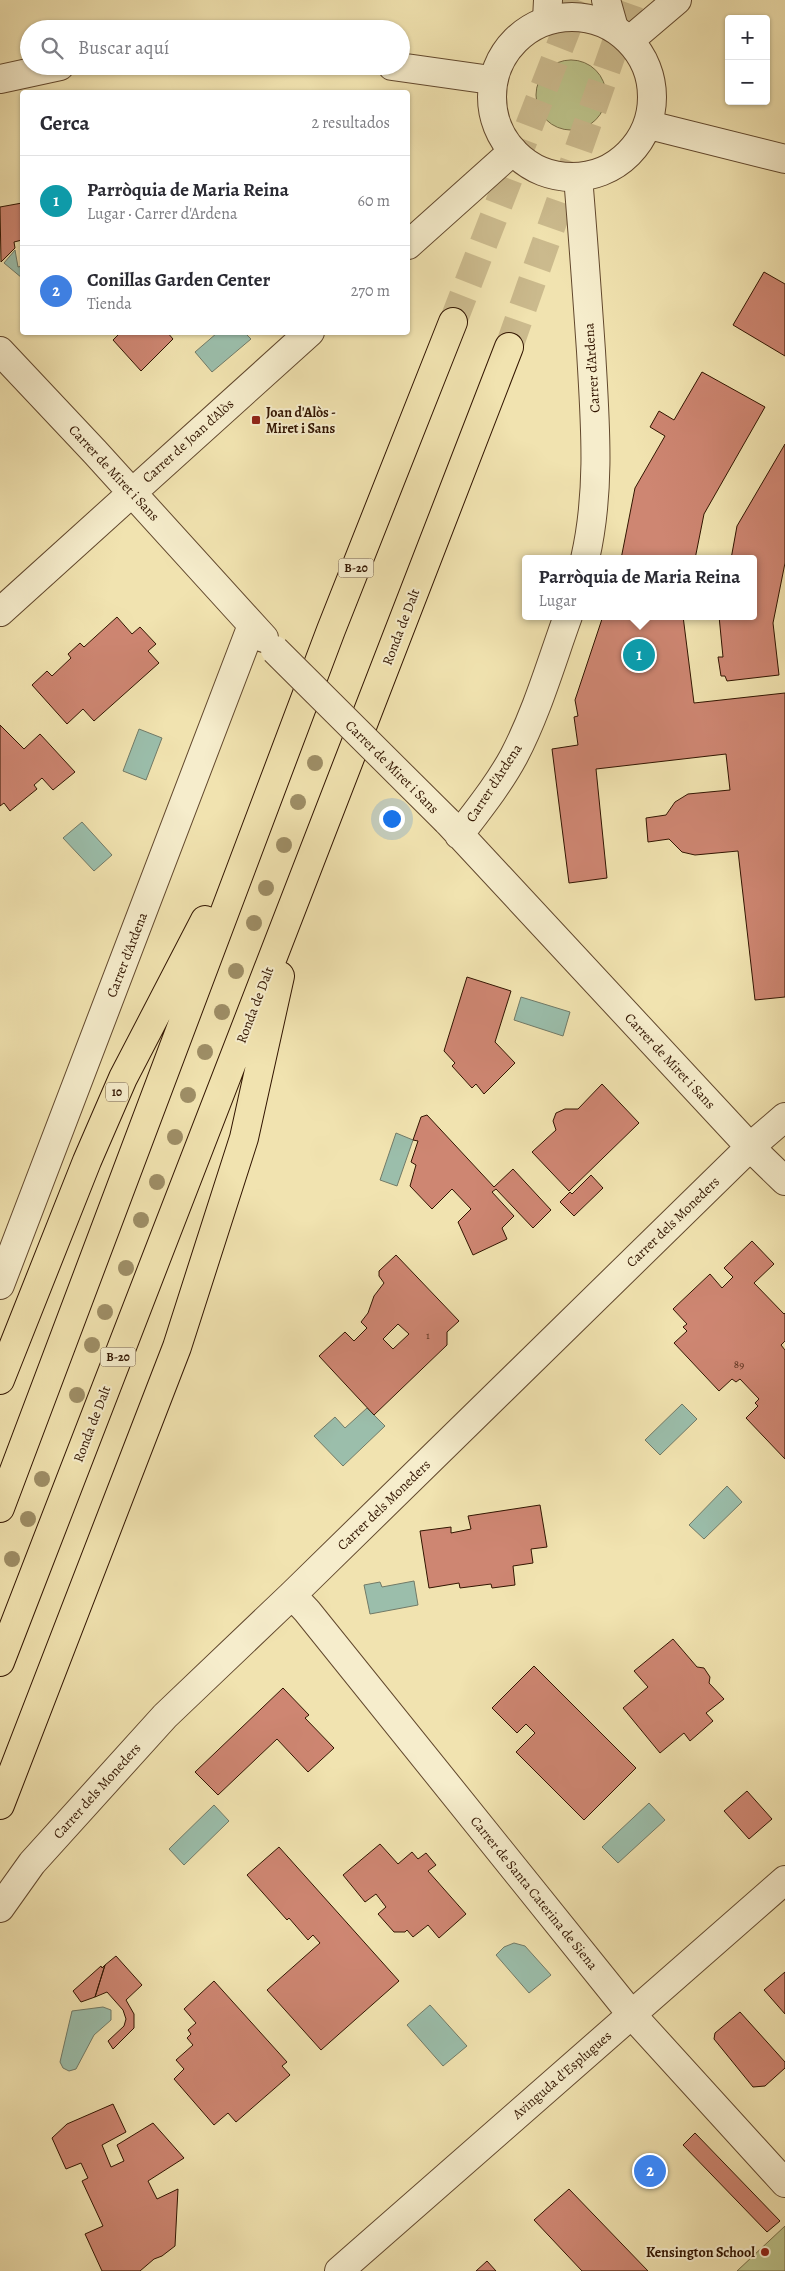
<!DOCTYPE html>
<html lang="es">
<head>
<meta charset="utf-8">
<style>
  body { margin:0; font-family:Alegreya,serif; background:#f2f2f3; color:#2b2b33 }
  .controls { position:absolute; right:15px; top:15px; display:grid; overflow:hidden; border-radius:5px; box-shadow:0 1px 4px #0004 }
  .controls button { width:45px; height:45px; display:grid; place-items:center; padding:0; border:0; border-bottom:1px solid #e1e1e2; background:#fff; color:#2b2b33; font:25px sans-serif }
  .you { position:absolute; left:391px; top:818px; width:18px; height:18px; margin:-12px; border:4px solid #fff; border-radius:50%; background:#1a73e8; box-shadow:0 0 0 8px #1a73e833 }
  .badge { display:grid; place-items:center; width:32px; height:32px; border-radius:50%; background:#1a73e8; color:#fff; font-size:16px; font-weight:700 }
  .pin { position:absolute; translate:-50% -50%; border:2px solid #fff; box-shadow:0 1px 5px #0006 }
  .popup { position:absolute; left:522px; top:555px; width:235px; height:65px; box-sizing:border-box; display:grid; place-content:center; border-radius:5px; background:#fff; filter:drop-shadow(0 1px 4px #0005); font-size:16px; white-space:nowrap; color:#7c7c81 }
  .popup b { font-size:19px; color:#2b2b33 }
  .popup::after { content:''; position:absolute; left:50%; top:100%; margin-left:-10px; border:10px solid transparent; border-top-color:#fff }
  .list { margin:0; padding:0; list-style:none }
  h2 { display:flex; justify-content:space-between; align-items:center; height:65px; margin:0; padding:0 20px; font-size:21px }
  h2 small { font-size:16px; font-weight:400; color:#7c7c81 }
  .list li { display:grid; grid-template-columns:32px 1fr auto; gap:15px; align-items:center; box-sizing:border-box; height:90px; padding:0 20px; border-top:1px solid #e1e1e2 }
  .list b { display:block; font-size:19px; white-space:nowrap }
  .list p { margin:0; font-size:16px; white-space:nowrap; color:#7c7c81 }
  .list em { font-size:16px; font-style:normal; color:#7c7c81 }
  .icon { flex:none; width:28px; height:28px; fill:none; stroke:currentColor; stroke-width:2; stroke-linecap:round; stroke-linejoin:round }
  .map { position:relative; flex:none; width:785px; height:2271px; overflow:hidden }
  .search { position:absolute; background:#fff; box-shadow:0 1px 4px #0004; left:20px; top:20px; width:390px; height:55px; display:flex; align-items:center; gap:12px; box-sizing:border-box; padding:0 18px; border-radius:28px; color:#7c7c81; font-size:19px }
  .panel { position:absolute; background:#fff; box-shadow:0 1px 4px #0004; left:20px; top:90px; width:390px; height:245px; border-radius:5px }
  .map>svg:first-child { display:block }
  .green { fill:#bcc38a; stroke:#776c46 }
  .water { fill:#9bbeab; stroke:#717a67 }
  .building { fill:#ce8672; stroke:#321501; fill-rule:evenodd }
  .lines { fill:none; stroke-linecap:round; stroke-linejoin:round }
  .trunk-tunnel { stroke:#cbba8d; stroke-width:28; stroke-dasharray:28 14; stroke-linecap:butt }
  .minor-casing { stroke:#62482d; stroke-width:30 }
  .tertiary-casing { stroke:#62482d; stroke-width:30 }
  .trunk-casing { stroke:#321501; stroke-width:30 }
  .minor { stroke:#f6edcc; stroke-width:28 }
  .tertiary { stroke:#f6edcc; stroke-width:28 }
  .trunk { stroke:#f1e3b0; stroke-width:28 }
  .minor-bridge-casing { stroke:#62482d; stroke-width:30; stroke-linecap:butt }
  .minor-bridge { stroke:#f6edcc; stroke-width:28 }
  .tree { fill:#9e8e66 }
  .poi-dot { fill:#8f2418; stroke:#f6edcc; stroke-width:2 }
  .labels { text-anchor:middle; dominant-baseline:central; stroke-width:4; stroke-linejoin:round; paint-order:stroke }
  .number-label { font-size:11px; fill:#59311d }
  .shield { fill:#f6edcc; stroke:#6d563e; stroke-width:1 }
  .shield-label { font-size:12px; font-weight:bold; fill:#321501 }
  .street-label { font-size:14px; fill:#321501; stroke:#f6edcc }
  .poi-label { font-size:14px; font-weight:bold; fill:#321501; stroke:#f6edcc; text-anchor:start }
</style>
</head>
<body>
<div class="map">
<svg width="785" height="2271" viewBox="0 0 785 2271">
  <rect width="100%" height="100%" fill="#f1e3b0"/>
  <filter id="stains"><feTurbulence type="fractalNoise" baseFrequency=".004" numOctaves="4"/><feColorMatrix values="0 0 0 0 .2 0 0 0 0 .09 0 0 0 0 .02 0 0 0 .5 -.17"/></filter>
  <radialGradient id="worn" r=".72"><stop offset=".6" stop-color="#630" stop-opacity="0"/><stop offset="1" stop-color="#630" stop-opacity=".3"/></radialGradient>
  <!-- green -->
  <path class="green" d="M536 95a35 35 0 1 1 70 0a35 35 0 1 1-70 0Z
    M785,2226V2271H737Z"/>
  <!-- water -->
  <path class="water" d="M15,250L18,267L22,266V278L4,263Z
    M217,333H245L251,339L212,372L195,352Z
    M139,729L162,738L146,780L123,771Z
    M82,822L112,855L94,871L63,838Z
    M521,997L570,1012L563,1036L514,1020Z
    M396,1133L413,1140L397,1186L380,1180Z
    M682,1404L697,1419L660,1455L645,1440Z
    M367,1408L385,1426L343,1466L314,1436L335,1417L345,1428Z
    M727,1486L742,1502L704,1539L689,1525Z
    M414,1581L418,1605L370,1614L364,1585L380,1582L382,1587Z
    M649,1803L665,1820L618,1863L602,1847Z
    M214,1805L229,1821L184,1865L169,1849Z
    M514,1943L525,1946L551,1975L529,1993L496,1955L504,1947Z
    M430,2005L467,2046L443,2066L407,2025Z
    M103,2007L111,2010V2020L94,2035L76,2069L69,2071L63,2068L60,2062L72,2011Z"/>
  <!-- building -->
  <path class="building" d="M22,203V240L14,242L15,248L1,262L0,207Z
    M764,272L785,284V356L733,325Z
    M121,332H167L173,339L141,371L113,340Z
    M702,372L765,407L704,514L695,559H621L635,488L665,436L650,427L659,411L674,420Z
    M785,444V563L773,623L779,675L727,681L725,676H721L718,657H723L719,616H753V559H731L737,526Z
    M603,616H683L694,703L785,693V997L755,1000L738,851L695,855L682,852L669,839L648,842L646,818L666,815L675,802L688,794L730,790L726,754L596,769L607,878L569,883L552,749L578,745L574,717L578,716L575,700Z
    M117,617L132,634L140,627L156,644L148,651L159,663L94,721L83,709L67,724L32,685L47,671L52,676L71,658L68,654L80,643L84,647Z
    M0,725L24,749L40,734L75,772L53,790L42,778L34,785L37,789L10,811L4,803L0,806Z
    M467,977L511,991L495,1042L515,1063L484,1094L476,1084L472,1088L452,1066L455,1063L444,1051Z
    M602,1084L639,1123L569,1191L532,1152L556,1130L553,1121L556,1113L565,1109H578Z
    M427,1115L494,1187L513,1169L551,1210L533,1228L496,1189L492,1192L514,1216L502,1228L507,1239L473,1255L458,1222L471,1209L452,1189L432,1209L410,1186L416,1165L411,1162L418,1141L413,1140L421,1117Z
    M591,1175L603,1188L574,1216L560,1202L570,1192L572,1194Z
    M752,1241L774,1264L754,1283L784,1314L785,1313V1341L781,1345L785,1350V1459L746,1418L758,1406L755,1403L759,1399L740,1379L736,1382L732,1379L719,1391L674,1343L687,1331L683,1327L687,1324L673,1309L710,1274L722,1288L733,1277L724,1268Z
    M396,1255L459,1321L447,1332V1345L374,1415L319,1356L345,1332L354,1341L367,1328L361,1322L368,1313L374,1296L384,1283L379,1276V1271ZM398,1324L409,1334L393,1349L383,1339Z
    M540,1505L547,1547L531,1549L533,1563L513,1566L515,1585L492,1588L491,1584L460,1588L459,1583L429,1588L420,1531L451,1527V1533L471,1529L468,1516Z
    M673,1639L697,1667L704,1668L710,1677L709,1683L724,1699L706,1713L713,1721L690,1741L684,1733L660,1753L623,1708L648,1687L634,1671Z
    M534,1666L636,1768L584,1820L516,1752L535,1733L526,1724L517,1733L492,1708Z
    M283,1688L309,1715L305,1718L334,1748L308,1772L277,1739L218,1795L195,1772Z
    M747,1791L772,1819L749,1839L724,1811Z
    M380,1844L398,1864L412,1852L418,1859L426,1853L436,1865L428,1871L466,1914L439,1938L428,1925L413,1937L407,1930L405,1932H394L378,1914L386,1907L376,1894L365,1902L343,1875Z
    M279,1847L399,1981L321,2050L267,1990L320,1943L313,1935L308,1940L289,1918L287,1920L247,1875Z
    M116,1956L142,1985L126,2000L134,2014V2028L113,2049L108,2041L124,2026L126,2019L123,2010L107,1992L95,1997L105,1965Z
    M105,1965L95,1997L81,2002L73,1991L101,1966L102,1968Z
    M785,1972V2014L764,1990Z
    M214,1981L287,2062L282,2066L290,2075L236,2122L228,2113L214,2125L174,2079L184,2069L176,2060L193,2045L187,2038L191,2034L188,2030L196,2023L184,2009Z
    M740,2012L785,2062V2068L765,2086L753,2087L714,2039L715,2033Z
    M113,2104L126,2132L102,2145L111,2167L124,2161L117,2145L153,2123L184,2158L148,2181L157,2199L178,2189L175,2246L162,2256L154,2259L140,2271H102L85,2234L103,2226L82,2181L88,2178L81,2163L66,2169L52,2138L67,2124Z
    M695,2133L780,2221L767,2232L683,2145Z
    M569,2189L648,2271H582L534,2220Z
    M487,2261L496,2271H476Z"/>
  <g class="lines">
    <!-- trunk-tunnel -->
    <path class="trunk-tunnel" d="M453,322L578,0
      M509,347L631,0"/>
    <!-- minor casing -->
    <g class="minor-casing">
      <path id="minor" d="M606,0L614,28
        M547,20L548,0
        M630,40L677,0
        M392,66L491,80
        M0,79L60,66
        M578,177C583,235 587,293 591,351C595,421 601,489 585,559
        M408,245L513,151
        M0,351L95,452L264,638
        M0,612L310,332
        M447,821L750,1147L785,1181
        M459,835C478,810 499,784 514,756C537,712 551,663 568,616
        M0,1285L252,625
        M292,1595L307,1611L632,2015L785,2183
        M0,1908L32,1863L165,1716L292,1595L750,1147L785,1117"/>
    </g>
    <!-- tertiary casing -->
    <g class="tertiary-casing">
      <path id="tertiary" d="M492 97a80 80 0 1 1 160 0a80 80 0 1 1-160 0Z
        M649,125L785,159
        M339,2271L785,1880"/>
    </g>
    <!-- trunk casing -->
    <g class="trunk-casing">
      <path id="trunk" d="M0,1380L87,1161L123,1078L205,920
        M0,1508L331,630L453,322
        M0,1662L509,347
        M0,1805L177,1347L244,1138L280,976"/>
    </g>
    <!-- minor -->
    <use href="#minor" class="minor"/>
    <!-- tertiary -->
    <use href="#tertiary" class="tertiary"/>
    <!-- trunk -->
    <use href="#trunk" class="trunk"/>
    <!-- minor-bridge casing -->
    <g class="minor-bridge-casing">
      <path id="minor-bridge" d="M275,650L447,821"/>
    </g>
    <!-- minor-bridge -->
    <use href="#minor-bridge" class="minor-bridge"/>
  </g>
  <!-- trees -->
  <g class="tree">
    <circle cx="315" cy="763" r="8"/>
    <circle cx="298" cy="802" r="8"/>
    <circle cx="284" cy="845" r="8"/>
    <circle cx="266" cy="888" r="8"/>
    <circle cx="254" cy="923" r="8"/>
    <circle cx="236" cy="971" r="8"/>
    <circle cx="222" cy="1012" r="8"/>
    <circle cx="205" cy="1052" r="8"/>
    <circle cx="188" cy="1095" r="8"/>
    <circle cx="175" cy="1137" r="8"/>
    <circle cx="157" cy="1182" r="8"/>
    <circle cx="141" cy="1220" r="8"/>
    <circle cx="126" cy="1268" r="8"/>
    <circle cx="105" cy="1312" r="8"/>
    <circle cx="92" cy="1345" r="8"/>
    <circle cx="77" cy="1395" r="8"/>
    <circle cx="42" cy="1479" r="8"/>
    <circle cx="28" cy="1519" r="8"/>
    <circle cx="12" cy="1559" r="8"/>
  </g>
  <!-- markers -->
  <g class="poi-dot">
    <rect x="251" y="415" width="10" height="10" rx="2.5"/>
    <circle cx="765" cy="2252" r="5"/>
  </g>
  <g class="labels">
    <!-- number labels -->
    <g class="number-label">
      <text x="428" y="1335">1</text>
      <text x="739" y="1364">89</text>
    </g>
    <!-- shield labels -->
    <g class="shield">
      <rect x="338.5" y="558.5" width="35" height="19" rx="4"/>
      <rect x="106" y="1082.5" width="22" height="19" rx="4"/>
      <rect x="100.5" y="1347.5" width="35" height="19" rx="4"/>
    </g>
    <g class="shield-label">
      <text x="356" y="568">B-20</text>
      <text x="117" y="1092">10</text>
      <text x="118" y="1357">B-20</text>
    </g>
    <!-- street labels -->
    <g class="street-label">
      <text transform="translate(592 368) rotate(-94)">Carrer d'Ardena</text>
      <text transform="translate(188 441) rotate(-42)">Carrer de Joan d'Alòs</text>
      <text transform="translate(114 473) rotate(47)">Carrer de Miret i Sans</text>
      <text transform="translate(401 627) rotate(-69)">Ronda de Dalt</text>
      <text transform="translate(392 767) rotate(45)">Carrer de Miret i Sans</text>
      <text transform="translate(494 783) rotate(-57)">Carrer d'Ardena</text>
      <text transform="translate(127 955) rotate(-69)">Carrer d'Ardena</text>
      <text transform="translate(255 1005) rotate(-69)">Ronda de Dalt</text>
      <text transform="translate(670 1061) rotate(47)">Carrer de Miret i Sans</text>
      <text transform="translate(673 1222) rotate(-44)">Carrer dels Moneders</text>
      <text transform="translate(92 1424) rotate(-69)">Ronda de Dalt</text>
      <text transform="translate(384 1505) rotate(-44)">Carrer dels Moneders</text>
      <text transform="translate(97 1791) rotate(-48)">Carrer dels Moneders</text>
      <text transform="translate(534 1893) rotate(51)">Carrer de Santa Caterina de Siena</text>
      <text transform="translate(562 2075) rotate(-41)">Avinguda d'Esplugues</text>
    </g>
    <!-- poi labels -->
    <g class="poi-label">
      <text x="266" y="412">Joan d'Alòs -<tspan x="266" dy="16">Miret i Sans</tspan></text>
      <text x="755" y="2252" text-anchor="end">Kensington School</text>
    </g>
  </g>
  <rect width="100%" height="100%" filter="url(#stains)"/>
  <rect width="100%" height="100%" fill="url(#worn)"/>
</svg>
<div class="controls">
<button>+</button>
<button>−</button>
</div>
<div class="you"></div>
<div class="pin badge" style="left:639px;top:655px;background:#0f9aa8">1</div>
<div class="popup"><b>Parròquia de Maria Reina</b>Lugar</div>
<div class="pin badge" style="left:650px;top:2171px;background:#3f7fe0">2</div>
<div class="search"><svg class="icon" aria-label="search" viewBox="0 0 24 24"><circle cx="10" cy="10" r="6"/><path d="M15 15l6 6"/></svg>Buscar aquí</div>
<section class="panel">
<h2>Cerca<small>2 resultados</small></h2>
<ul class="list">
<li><span class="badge" style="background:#0f9aa8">1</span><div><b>Parròquia de Maria Reina</b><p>Lugar · Carrer d'Ardena</p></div><em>60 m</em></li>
<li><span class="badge" style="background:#3f7fe0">2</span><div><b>Conillas Garden Center</b><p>Tienda</p></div><em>270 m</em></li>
</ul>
</section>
</div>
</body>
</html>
